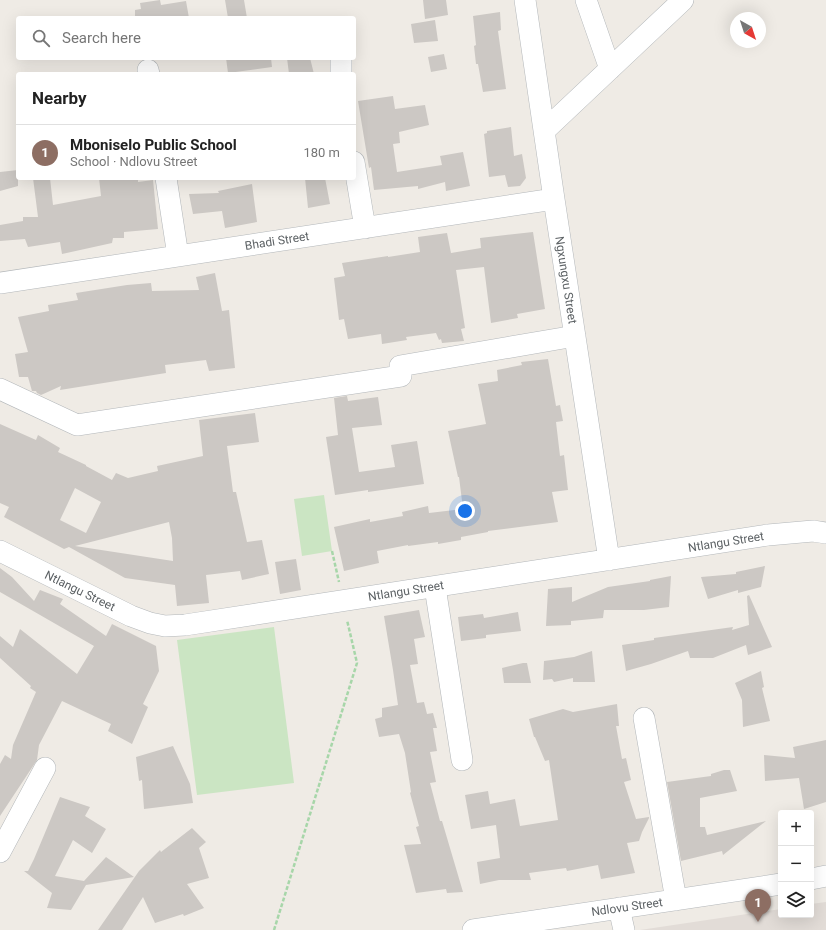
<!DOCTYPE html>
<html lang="en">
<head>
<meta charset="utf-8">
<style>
  body { margin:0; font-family:Roboto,sans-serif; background:#f6f6f6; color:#222 }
  .controls { position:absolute; right:12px; bottom:12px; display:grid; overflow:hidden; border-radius:4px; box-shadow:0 4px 16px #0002 }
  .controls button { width:36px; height:36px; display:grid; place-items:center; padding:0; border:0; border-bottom:1px solid #e0e0e0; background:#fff; color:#222; font:20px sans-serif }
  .compass { position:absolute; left:730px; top:12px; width:36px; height:36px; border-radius:50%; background:#fff; box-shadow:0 4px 16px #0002; rotate:141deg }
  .you { position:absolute; left:465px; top:511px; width:14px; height:14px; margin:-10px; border:3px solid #fff; border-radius:50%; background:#1a73e8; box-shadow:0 0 0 6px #1a73e833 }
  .badge { display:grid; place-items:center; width:26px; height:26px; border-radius:50%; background:#0f766e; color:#fff; font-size:13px; font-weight:700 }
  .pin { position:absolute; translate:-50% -33px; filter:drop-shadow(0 1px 2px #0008) }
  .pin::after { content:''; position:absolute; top:21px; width:14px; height:12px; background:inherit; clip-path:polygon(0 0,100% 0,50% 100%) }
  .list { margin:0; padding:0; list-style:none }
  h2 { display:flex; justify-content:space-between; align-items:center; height:52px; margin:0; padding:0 16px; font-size:17px }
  h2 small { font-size:13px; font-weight:400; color:#767676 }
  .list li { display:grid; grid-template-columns:26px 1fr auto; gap:12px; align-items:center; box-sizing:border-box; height:56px; padding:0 16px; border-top:1px solid #e0e0e0 }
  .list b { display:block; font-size:15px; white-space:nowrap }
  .list p { margin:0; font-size:13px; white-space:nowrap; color:#767676 }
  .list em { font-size:13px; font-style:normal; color:#767676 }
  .icon { flex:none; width:22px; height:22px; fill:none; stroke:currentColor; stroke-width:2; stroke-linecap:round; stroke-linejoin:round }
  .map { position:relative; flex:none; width:826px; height:930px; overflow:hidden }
  .search { position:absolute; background:#fff; box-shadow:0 4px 16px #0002; left:16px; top:16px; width:340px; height:44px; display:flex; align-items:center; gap:10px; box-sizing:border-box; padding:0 14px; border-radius:4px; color:#767676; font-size:15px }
  .panel { position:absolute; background:#fff; box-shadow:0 4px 16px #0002; left:16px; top:72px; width:340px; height:108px; border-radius:4px }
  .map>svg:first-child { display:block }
  .education { fill:#e2dcd7 }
  .green { fill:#cbe5c3 }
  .building { fill:#ccc8c4; fill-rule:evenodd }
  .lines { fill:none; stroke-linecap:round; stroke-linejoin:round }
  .minor-casing { stroke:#b3b7ba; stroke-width:22 }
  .path { stroke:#a7d6a9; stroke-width:2.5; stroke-dasharray:4 2; stroke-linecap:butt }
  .minor { stroke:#fff; stroke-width:21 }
  .labels { text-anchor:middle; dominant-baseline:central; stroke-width:3.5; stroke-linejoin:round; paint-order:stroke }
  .street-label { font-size:12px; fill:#5d6265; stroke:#fff }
</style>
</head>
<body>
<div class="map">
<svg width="826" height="930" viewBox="0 0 826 930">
  <rect width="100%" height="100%" fill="#efebe5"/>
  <!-- education -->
  <path class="education" d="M826,902V930H640L781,909V915H811V904Z"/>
  <!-- green -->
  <path class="green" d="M324,495L332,551L302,556L294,499Z
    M274,627L294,783L197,795L177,640Z"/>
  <!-- building -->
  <path class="building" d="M160,0L161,5L186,1L189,18H135V10L141,9L140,3Z
    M225,0H244L247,18H228Z
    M423,0H446L448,15L425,19Z
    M500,12L501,30L498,31L506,89L483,92L478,64H476L474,46L476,45L473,16Z
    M435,20L438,41L414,43L411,24Z
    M444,54L447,69L431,72L428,57Z
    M226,58H271L272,67L228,73Z
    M287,58H310L314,74H289Z
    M393,96L395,109L425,105L429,125L399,132L400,143L393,144L397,172L442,165L440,156L463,152L470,186L446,191L445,182L418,189V186L374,190L371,167L369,168L358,101Z
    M511,127L514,156L522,154L526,178L520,186L508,187L505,175L489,177L484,134L487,133V131Z
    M18,170V186L0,191V172Z
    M33,178H50L53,205L101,196L99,178H138V182L153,180L158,229L124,232V238H113L112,243L62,254L60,242L28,247L25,239L0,241V225L23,221V217H38Z
    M305,178H325L330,204L308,208Z
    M252,184L257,222L225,228L222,211L193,214L189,194L219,193L218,191Z
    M533,232L545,309L517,314L518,318L491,323L484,267L456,270L465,328L461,329L464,341L442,343L441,339L439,340L436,333L406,337L407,340L382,344L381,334L348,339L344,319L339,320L334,278L345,276L342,263L388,256V257L420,252L418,237L447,233L451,253L481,248L480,238Z
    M215,273L222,311L229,310L235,368L209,371L206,360L165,365L166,373L60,390L61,386L41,395L37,393L36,391H32L28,377H19L15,354L28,352L18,317L49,311L48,305L78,300L76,293L127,285L151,283L152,291L199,290L196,277Z
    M548,359L556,406L560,405L563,421L556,422L560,456L564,455L568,490L552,492L558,522L488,531V532L461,537V540L438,544V542L408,546V545L377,551L379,563L344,571L334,527L370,519V522L403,516L402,512L428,506L429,513L463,509L459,477H458L448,431L486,424L478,384L498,381L497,370L522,365L521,362Z
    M347,396L348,401L378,397L382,425L352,428L359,472L395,467L391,445L417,441L424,484L368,492V490L335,495L326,437L338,435L334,398Z
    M255,413L259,442L227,446L233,492H236L247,542L262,540L269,574L242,580L240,571L206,575L209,603L177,606L175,585L125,578L69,547L64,549L4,517L9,507L0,503V424L36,440L38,435L60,448L58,452L86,465V466L112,480L116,473L128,478L158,471L157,466L203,456L199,420ZM75,488L101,502L86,533L60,520ZM169,522L172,538L173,561L75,546Z
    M296,559L301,590L280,594L275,562Z
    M765,566L761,587L738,593V590L708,599L701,577L736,574V572Z
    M0,568L12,577L34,601L40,590L63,599L60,604L106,636L112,624L156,646L159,671L143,704L148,707L132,744L108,731L111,724L62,701L39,745L37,760L0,816V764L5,755L11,759L13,745L36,692L30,688L31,686L0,658V636L13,647L20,629L77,674L94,646L0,592Z
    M671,576L669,607L644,610H604L603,618L571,621V625L546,626L548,589L572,587V602L608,587L650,581V580Z
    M749,595L772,647L748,655L746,645L713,658H690L688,651L651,664L626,671L622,645L654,640V638L733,627L732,630L749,625L747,596Z
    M419,610L425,637L414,639L418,664L410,665L417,703L424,702L427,714L433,713L437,728H433L437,751L430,752L436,782L430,783L440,821H442L463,892L447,893L446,889L416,893L404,845L421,844L416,827L419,826L410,793L411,792L405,753L399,734L379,737L375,719L382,717V708L398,705L393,670L384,616Z
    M518,612L521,631L486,635V638L461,641L458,617L483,614L484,618Z
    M592,651L595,682H573V678L554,682L552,679L543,680L544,661L574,657Z
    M523,663H527L531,683H504L502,668Z
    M761,671L764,687L762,688L770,721L743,727L742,700L735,683Z
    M617,704L619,726H616L622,759L626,758L631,780L624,782L636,819L649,817V818L642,832L639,841L627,843L635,873L601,879L598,865L567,871L566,868L529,873L531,880H499L480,884L477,862L500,858L496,825L471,829L465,795L488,791L490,804L515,799L520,826L558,820L549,760L545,761L535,737H534L529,719L563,709L573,712Z
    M826,740V802L804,809L799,778L765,781L764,755L795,758L793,747Z
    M173,746L190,784L193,803L144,809L142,780L139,781L136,757Z
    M724,770H730L737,791L700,798V827H705L707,835L766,821L723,855L722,851L681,861L667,782L711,776V774Z
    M60,797L90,807L85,816L106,829L92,853L73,840L55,876L84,881L106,857L134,877L86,885L71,910L47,908L52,893L24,871H28L34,859Z
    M192,828L206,842L199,848L209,878L187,884L204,908L184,916L183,914L155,923L143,897L122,930H98L139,871L160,850L161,852Z"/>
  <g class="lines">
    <!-- minor casing -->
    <g class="minor-casing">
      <path id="minor" d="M525,0L554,199L609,560
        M586,0L610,69
        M148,70L149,74
        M341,74V60
        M544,131L683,0
        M354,162L365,228
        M166,178L178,256
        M0,283L554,199
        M0,389L77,425L401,376L400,366L575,336
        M0,551L131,616L150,623L165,626L185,625L768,535L813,531L826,533
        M435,587L462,760
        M644,718L676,900
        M0,852L45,768
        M811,879L826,876
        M619,908L624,930
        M473,930L781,884"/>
    </g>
    <!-- path -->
    <path class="path" d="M332,551L339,582
      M274,930L357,663L347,620"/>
    <!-- minor -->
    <use href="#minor" class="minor"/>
  </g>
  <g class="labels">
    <!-- street labels -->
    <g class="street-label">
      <text transform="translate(277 241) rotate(-9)">Bhadi Street</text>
      <text transform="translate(566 280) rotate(81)">Ngxungxu Street</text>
      <text transform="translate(726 542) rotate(-9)">Ntlangu Street</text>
      <text transform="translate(80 591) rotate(26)">Ntlangu Street</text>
      <text transform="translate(406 591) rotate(-9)">Ntlangu Street</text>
      <text transform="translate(627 907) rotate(-8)">Ndlovu Street</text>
    </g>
  </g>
</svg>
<div class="controls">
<button>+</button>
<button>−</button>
<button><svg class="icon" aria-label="layers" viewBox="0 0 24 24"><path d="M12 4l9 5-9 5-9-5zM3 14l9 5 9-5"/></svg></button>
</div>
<svg class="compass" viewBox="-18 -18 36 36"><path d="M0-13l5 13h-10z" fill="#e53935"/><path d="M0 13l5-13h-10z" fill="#767676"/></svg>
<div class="you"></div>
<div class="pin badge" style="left:758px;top:922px;background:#8d6e63">1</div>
<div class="search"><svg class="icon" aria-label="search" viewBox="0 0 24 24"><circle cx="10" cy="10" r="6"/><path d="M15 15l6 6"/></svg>Search here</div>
<section class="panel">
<h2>Nearby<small></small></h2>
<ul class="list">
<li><span class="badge" style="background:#8d6e63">1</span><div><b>Mboniselo Public School</b><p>School · Ndlovu Street</p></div><em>180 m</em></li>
</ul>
</section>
</div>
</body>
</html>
